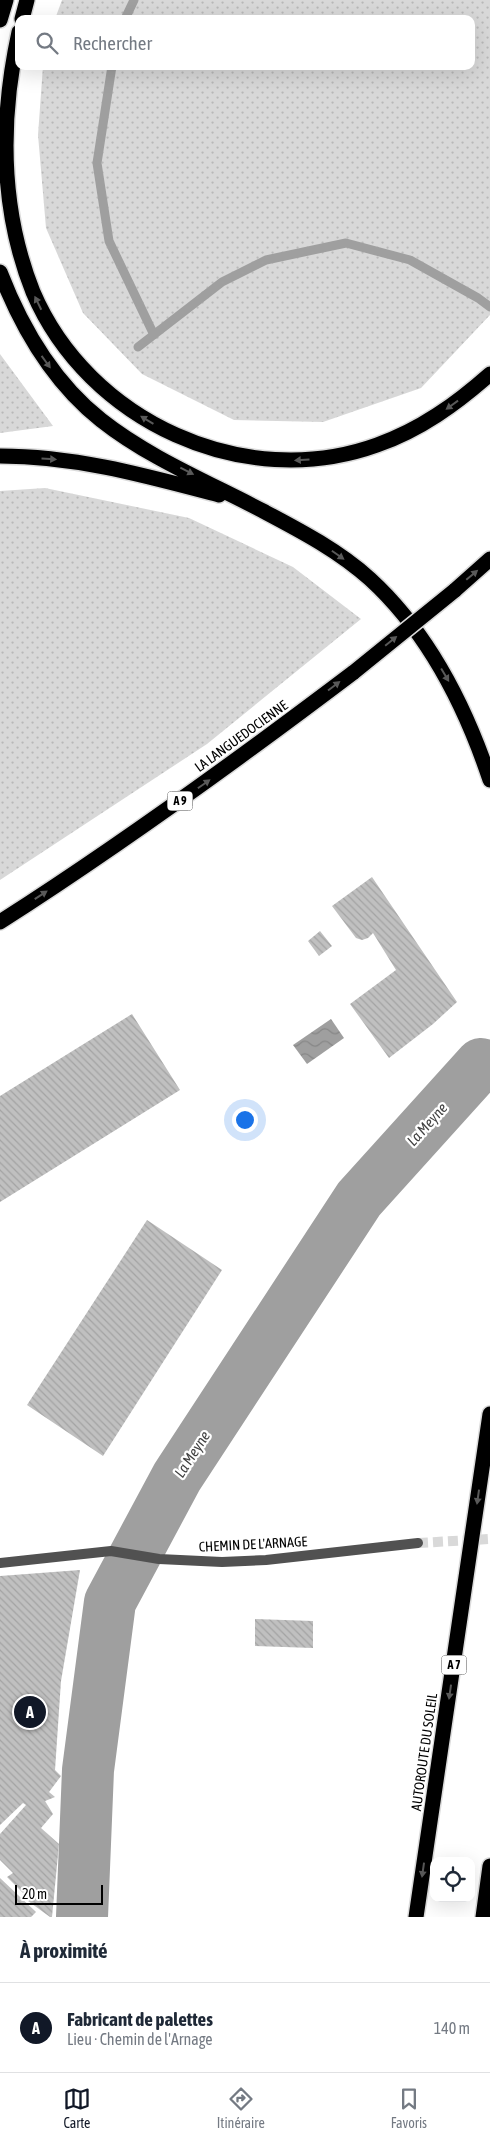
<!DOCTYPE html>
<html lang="fr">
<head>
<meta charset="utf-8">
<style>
  body { margin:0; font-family:"Asap Condensed",sans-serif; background:#f2f2f3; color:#1f2937 }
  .controls { position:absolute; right:15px; bottom:15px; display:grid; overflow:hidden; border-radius:10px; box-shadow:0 5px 20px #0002 }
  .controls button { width:45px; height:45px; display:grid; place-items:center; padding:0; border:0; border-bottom:1px solid #e0e1e3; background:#fff; color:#1f2937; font:25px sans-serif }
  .scale { position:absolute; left:15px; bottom:12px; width:88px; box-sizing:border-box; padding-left:5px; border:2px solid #000; border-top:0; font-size:14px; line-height:18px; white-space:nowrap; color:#000; -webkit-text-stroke:4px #fff; paint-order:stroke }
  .you { position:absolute; left:244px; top:1119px; width:18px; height:18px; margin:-12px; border:4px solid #fff; border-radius:50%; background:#1a73e8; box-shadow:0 0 0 8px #1a73e833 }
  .badge { display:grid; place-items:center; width:32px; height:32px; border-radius:50%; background:#111827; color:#fff; font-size:16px; font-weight:700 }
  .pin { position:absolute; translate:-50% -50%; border:2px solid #fff; box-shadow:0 1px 5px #0006 }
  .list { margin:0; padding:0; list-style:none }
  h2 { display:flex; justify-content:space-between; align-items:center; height:65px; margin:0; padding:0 20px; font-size:21px }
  h2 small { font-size:16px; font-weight:400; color:#747a83 }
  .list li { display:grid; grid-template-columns:32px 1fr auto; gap:15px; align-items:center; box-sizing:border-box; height:90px; padding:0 20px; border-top:1px solid #e0e1e3 }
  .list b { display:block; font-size:19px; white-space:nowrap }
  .list p { margin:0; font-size:16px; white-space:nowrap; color:#747a83 }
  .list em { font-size:16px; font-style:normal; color:#747a83 }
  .icon { flex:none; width:28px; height:28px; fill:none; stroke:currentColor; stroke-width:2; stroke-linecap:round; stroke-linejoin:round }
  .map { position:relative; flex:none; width:490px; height:1917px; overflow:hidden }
  .search { position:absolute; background:#fff; box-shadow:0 5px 20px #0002; left:15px; right:15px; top:15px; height:55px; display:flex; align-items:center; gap:12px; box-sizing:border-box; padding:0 18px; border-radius:10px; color:#747a83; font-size:19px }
  .sheet { height:155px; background:#fff }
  nav { display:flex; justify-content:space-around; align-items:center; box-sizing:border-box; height:70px; border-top:1px solid #e0e1e3; background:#fff; font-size:14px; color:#747a83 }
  nav a { display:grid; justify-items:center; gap:2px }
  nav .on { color:#111827 }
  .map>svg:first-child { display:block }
  .grass { fill:url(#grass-dots) }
  .water { fill:url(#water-waves) }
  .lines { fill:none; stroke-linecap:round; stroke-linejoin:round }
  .stream { stroke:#9f9f9f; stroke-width:9 }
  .river { stroke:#9f9f9f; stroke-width:52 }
  .building { fill:url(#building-back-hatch) }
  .minor-tunnel { stroke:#d9d9d9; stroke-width:10; stroke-dasharray:10 5; stroke-linecap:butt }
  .motorway-casing { stroke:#dbdbdb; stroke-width:18 }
  .minor { stroke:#515151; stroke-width:10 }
  .motorway { stroke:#000; stroke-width:15 }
  .motorway-bridge-casing { stroke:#dbdbdb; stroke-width:18; stroke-linecap:butt }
  .motorway-bridge { stroke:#000; stroke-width:15 }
  .oneway { fill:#595959 }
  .labels { text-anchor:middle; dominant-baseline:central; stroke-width:4.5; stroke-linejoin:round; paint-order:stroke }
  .shield { fill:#fff; stroke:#4c4c4c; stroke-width:1 }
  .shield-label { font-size:12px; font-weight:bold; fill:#000 }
  .street-label { font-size:14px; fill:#000; stroke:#fff }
  .water-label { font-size:15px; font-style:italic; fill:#404040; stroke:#fff }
</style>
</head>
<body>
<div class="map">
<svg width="490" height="1917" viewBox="0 0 490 1917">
  <defs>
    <pattern id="grass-dots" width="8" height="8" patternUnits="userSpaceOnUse" patternTransform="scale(1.25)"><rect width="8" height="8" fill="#d8d8d8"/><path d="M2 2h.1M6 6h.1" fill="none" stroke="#b8b8b8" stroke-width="1.8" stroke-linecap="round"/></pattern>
    <pattern id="water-waves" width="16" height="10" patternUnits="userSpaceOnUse" patternTransform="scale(1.25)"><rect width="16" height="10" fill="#9f9f9f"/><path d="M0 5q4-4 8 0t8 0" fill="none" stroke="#878787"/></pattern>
    <pattern id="building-back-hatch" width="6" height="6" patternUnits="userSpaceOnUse" patternTransform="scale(1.25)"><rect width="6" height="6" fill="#c0c0c0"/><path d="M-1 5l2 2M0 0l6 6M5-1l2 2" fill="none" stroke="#a3a3a3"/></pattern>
  </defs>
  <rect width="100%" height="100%" fill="#fff"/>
  <!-- grass -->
  <path class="grass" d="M62,0H490V315L421,388L323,422L234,420L142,374L83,313L46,228L38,135L43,66H471V19H55Z
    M0,354L53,426L0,433Z
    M45,488L189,518L293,567L361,619L207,744L0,880V491Z"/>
  <!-- water -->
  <path class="water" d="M331,1019L344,1038L307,1064L293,1045Z"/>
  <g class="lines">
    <!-- stream -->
    <path class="stream" d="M125,19L134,0
      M112,66L97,163L109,241L154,335
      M138,347L222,282L266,260L346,243L410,260L478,298L490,307"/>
    <!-- river -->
    <path class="river" d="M82,1917L88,1770L110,1602L177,1477L359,1199L481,1064"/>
  </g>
  <!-- building -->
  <path class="building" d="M372,877L457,1002L433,1024L389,1058L350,1004L396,970L373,933L368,938L362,940L356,938L332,906Z
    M320,931L332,946L319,956L308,941Z
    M132,1014L180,1090L0,1202V1096Z
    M147,1220L222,1270L103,1456L27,1405Z
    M80,1570L61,1681L55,1770L61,1776L49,1792L55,1797L45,1801L53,1814L41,1828L59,1844L52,1917H50L28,1901L37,1896L30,1887L23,1893L7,1877L13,1873L0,1860V1834L26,1805L23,1803L0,1825V1576Z
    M255,1619L313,1621V1648L255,1646Z
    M0,1878L36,1912L31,1917H0Z"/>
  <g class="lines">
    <!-- minor-tunnel -->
    <path class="minor-tunnel" d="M418,1543L490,1539"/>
    <!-- motorway casing -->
    <g class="motorway-casing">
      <path id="motorway" d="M22,19L27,0
        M0,20L6,0
        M19,32C0,119 0,209 33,292C88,421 244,493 377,445C420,430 456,404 490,374
        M0,272C22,329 53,382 101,420C149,458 210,483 265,512C301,531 339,551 370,579C429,633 465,705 490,780
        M0,456C76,456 147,476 219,495
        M454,591L490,559
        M0,922C122,844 239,759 354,672
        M416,1917L490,1414
        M483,1917L490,1866"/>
    </g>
    <!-- minor -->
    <path class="minor" d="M0,1563L111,1551L159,1559L222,1562L266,1560L418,1543"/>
    <!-- motorway -->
    <use href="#motorway" class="motorway"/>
    <!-- motorway-bridge casing -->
    <g class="motorway-bridge-casing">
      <path id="motorway-bridge" d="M354,672L454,591"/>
    </g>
    <!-- motorway-bridge -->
    <use href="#motorway-bridge" class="motorway-bridge"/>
  </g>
  <!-- one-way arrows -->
  <defs><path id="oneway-solid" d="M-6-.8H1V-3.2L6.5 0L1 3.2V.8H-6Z" transform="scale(1.25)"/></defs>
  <g class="oneway">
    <use href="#oneway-solid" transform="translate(38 303) rotate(-116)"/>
    <use href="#oneway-solid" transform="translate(46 362) rotate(54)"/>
    <use href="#oneway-solid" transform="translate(452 405) rotate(144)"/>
    <use href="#oneway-solid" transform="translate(147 420) rotate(-149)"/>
    <use href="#oneway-solid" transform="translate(49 459) rotate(3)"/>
    <use href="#oneway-solid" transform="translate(302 460) rotate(176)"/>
    <use href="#oneway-solid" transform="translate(187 471) rotate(27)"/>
    <use href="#oneway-solid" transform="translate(338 555) rotate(35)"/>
    <use href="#oneway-solid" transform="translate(472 575) rotate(-40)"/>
    <use href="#oneway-solid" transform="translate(391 641) rotate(-39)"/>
    <use href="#oneway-solid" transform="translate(445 675) rotate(59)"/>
    <use href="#oneway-solid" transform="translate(334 686) rotate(-37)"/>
    <use href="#oneway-solid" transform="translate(204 784) rotate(-35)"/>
    <use href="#oneway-solid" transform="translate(41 895) rotate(-33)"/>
    <use href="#oneway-solid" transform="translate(478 1497) rotate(98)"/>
    <use href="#oneway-solid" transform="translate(450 1692) rotate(98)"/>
    <use href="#oneway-solid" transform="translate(423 1870) rotate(98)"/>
  </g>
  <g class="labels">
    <!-- shield labels -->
    <g class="shield">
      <rect x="167.5" y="791.5" width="25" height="19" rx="4"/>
      <rect x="441.5" y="1655.5" width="25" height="19" rx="4"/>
    </g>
    <g class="shield-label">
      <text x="180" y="801">A 9</text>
      <text x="454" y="1665">A 7</text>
    </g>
    <!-- street labels -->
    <g class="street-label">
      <text transform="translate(241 736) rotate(-36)">LA LANGUEDOCIENNE</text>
      <text transform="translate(253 1544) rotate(-3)">CHEMIN DE L'ARNAGE</text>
      <text transform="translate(424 1752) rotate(-82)">AUTOROUTE DU SOLEIL</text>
    </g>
    <!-- water labels -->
    <g class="water-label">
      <text transform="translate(427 1124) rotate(-48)">La Meyne</text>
      <text transform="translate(192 1454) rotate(-57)">La Meyne</text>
    </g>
  </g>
</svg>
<div class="controls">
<button><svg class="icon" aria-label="locate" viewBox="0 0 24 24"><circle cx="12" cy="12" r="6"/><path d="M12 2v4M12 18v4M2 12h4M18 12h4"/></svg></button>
</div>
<div class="scale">20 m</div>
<div class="you"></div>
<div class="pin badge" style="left:30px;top:1712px">A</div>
<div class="search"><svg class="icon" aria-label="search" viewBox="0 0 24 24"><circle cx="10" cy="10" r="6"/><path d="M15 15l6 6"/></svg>Rechercher</div>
</div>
<section class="sheet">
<h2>À proximité<small></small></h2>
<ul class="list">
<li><span class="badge">A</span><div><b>Fabricant de palettes</b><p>Lieu · Chemin de l'Arnage</p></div><em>140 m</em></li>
</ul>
</section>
<nav>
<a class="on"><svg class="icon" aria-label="map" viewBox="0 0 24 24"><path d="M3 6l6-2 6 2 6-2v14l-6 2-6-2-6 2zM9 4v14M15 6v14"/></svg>Carte</a>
<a><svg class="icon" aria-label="directions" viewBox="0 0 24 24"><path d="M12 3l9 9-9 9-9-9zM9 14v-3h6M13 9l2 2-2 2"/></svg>Itinéraire</a>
<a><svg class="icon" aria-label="saved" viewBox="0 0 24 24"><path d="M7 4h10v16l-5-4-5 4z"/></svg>Favoris</a>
</nav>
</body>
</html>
